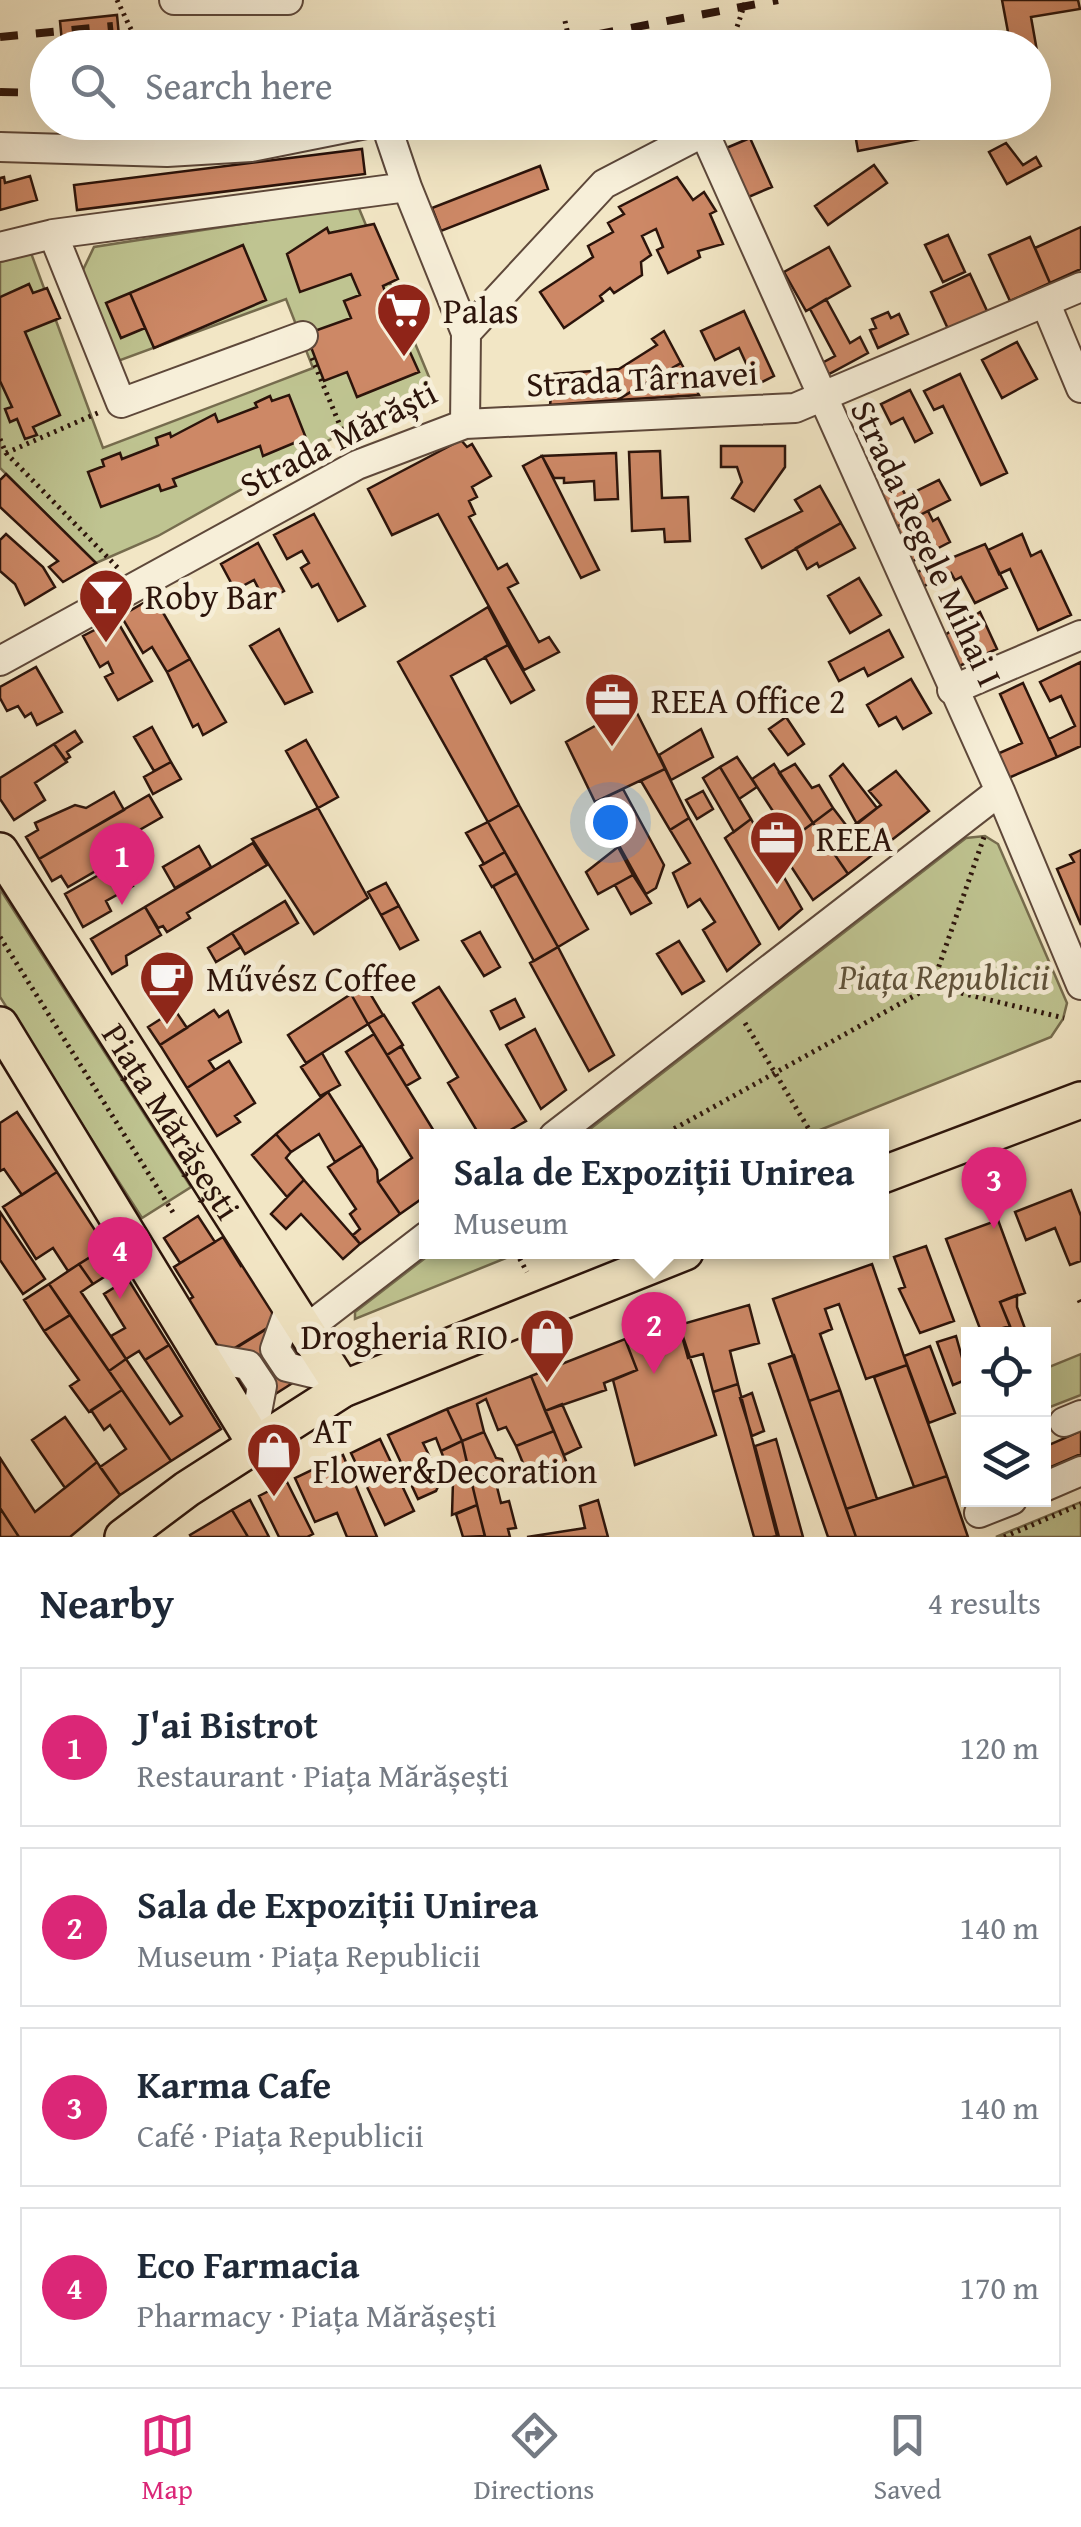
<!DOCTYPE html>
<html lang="en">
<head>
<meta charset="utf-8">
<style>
  body { margin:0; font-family:"Gentium Book Plus",serif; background:#f2f2f3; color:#1f2937 }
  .controls { position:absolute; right:30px; bottom:30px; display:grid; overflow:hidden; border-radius:0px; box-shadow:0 10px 40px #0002 }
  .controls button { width:90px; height:90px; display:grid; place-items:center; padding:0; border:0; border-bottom:2px solid #e0e1e3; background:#fff; color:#1f2937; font:50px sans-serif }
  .you { position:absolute; left:610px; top:822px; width:35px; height:35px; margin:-25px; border:8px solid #fff; border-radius:50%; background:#1a73e8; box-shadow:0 0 0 15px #1a73e833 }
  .badge { display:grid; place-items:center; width:65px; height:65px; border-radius:50%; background:#db2777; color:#fff; font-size:32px; font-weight:700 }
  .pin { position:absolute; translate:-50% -82px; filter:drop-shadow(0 2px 5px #0008) }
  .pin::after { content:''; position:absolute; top:52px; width:35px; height:30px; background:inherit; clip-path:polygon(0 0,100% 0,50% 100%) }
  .popup { position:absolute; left:419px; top:1129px; width:470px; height:130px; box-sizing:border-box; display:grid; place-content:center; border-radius:0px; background:#fff; filter:drop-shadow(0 2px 8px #0005); font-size:32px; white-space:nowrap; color:#747a83 }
  .popup b { font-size:38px; color:#1f2937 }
  .popup::after { content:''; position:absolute; left:50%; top:100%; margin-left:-20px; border:20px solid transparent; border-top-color:#fff }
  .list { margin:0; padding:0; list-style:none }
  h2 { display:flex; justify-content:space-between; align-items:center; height:130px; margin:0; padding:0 40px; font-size:42px }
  h2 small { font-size:32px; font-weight:400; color:#747a83 }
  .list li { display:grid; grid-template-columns:65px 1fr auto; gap:30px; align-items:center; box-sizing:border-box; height:160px; margin:0 20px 20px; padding:0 20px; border:2px solid #e0e1e3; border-radius:0px }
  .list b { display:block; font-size:38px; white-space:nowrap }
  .list p { margin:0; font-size:32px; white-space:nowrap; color:#747a83 }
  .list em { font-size:32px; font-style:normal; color:#747a83 }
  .icon { flex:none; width:55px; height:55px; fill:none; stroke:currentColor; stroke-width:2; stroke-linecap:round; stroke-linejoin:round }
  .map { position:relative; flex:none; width:1081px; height:1537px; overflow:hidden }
  .search { position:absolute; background:#fff; box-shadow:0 10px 40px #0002; left:30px; right:30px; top:30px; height:110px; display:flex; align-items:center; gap:25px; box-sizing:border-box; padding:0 35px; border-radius:55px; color:#747a83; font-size:38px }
  .sheet { height:850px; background:#fff }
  nav { display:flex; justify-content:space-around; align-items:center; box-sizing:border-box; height:140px; border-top:2px solid #e0e1e3; background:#fff; font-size:28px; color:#747a83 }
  nav a { display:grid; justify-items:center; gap:5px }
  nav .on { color:#db2777 }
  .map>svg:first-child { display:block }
  .green { fill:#bfc491; stroke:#766c4e; stroke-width:2.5 }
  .building { fill:#cd8866; stroke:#2c140b; stroke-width:2.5 }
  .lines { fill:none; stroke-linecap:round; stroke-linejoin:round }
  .minor-casing { stroke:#5e483a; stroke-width:32 }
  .major-casing { stroke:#2c140b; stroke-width:40 }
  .path { stroke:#2c140b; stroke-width:5; stroke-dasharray:2.5 5; stroke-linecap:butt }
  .minor { stroke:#f7efd9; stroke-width:28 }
  .major { stroke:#f2e6c5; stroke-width:35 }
  .rail { stroke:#2c140b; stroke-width:8; stroke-dasharray:18 18; stroke-linecap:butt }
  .labels { text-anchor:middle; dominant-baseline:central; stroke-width:10; stroke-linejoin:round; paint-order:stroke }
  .poi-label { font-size:35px; fill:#2c140b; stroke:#f7efd9; text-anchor:start }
  .street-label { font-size:35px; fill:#2c140b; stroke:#f7efd9 }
  .park-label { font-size:35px; font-style:italic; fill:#5f523a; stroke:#f7efd9 }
</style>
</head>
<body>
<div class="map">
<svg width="1081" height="1537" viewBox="0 0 1081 1537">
  <rect width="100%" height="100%" fill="#f2e6c5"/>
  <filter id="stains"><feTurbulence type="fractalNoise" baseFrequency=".002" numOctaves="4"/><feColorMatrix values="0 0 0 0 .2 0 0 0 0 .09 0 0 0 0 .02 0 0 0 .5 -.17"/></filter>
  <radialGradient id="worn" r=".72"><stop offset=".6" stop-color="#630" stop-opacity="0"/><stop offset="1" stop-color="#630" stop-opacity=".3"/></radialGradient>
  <!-- green -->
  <path class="green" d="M358,206L429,377L424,387L158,536L96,563L0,468V262L31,253L103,448L313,368L286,299L118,361L81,274L94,247Z
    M985,836L998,844L1067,1003L1063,1019L1051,1037L805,1136H581L966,838Z
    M0,889L191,1187L142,1218L0,997Z
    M433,1252H521L355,1319V1312Z
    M1081,1354V1395L1045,1409L1044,1369Z
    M1081,1502V1537H996Z"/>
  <!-- building -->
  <path class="building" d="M1002,0H1078L1080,9L1031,17L1037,51H1034V48H1011Z
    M117,15L119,36L62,42L60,21Z
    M853,122H974L975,128L858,151Z
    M750,138L772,187L746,198L724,149Z
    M1006,143L1023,165L1036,157L1041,166L1007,184L989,152Z
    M362,149L365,174L77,210L74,185Z
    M874,165L887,183L828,225L815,206Z
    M540,166L548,189L441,231L432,208Z
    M30,176L37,200L0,210V178L4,177L5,183Z
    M677,177L693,200L704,192L716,211L710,214L723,244L698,251L700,257L668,273L657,250L663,247L656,229L642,236L651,255L641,262L642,275L614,293L610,288L600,296L603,301L564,328L540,292L593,257L588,246L613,232L608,223L624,214L619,207Z
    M374,224L398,279L383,286L393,314L399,311L406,327L400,330L419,372L357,397L347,372L324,381L306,334L351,318L344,301L360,295L351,274L300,292L287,254L327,228L329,233Z
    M1081,227V269L1050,283L1035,248Z
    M948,235L965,272L943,282L925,245Z
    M1030,237L1050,283L1010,301L989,255Z
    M243,245L266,300L154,348L130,293Z
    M829,247L850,286L806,311L784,272Z
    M970,274L988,313L949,331L931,292Z
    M29,284L33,293L47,288L60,318L25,332L60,415L33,427L37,435L25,439L17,419L10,422L5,409L12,407L0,381V297Z
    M130,293L145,328L121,338L106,303Z
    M826,299L850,343L860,337L868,353L829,374L822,363L835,356L810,309Z
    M744,311L774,376L756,385L739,348L715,360L701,331Z
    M888,312L891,318L899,314L908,334L878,348L870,330L876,328L872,319Z
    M664,331L681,363L617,400L550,405L554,374L619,369L657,345L652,339Z
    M1017,342L1037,379L1002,398L982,360Z
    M681,363L699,395L617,400L632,391Z
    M960,374L1007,473L981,485L943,406L934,410L924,391Z
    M910,390L932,433L915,442L903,418L891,424L881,404Z
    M289,395L306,438L263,456L260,446L173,479L176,486L161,491L159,485L101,507L88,472L104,466L102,460L120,453L122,459L158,445L156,438L170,433L171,437L215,414L218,422L257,407L255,403L270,396L272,401Z
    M461,440L467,447L472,444L491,476L472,487L477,497L469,501L475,514L469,517L498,569L507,564L518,583L508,588L539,642L549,637L559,652L524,670L438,514L392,535L368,489Z
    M721,446H785V467L754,511L732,498L742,482L737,467H721Z
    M660,451L662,498L688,497L690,541L665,542L664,529L632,531L629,452Z
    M616,453L618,499L595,500L594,481L564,483V478H554L542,456Z
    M542,456L599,570L581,578L523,466Z
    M6,474L96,563L63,582L49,567L58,561L0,507V480Z
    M939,480L950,500L894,528L878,494L899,483L906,496Z
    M820,486L841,523L762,568L746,539L802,511L795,500Z
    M928,511L933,521L938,518L950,542L911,562L894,528Z
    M314,514L365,606L338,621L318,584L312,587L301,568L309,563L302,551L287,559L274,535Z
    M841,523L855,548L819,567L817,563L807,569L796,548Z
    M6,534L43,567L55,587L25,605L15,584L0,571V540Z
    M1022,534L1031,556L1041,551L1071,615L1038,630L1010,569L999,574L988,550Z
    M258,543L284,591L265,601L254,580L235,590L221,564Z
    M985,544L1007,588L975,603L961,577L955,580L951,573L922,587L915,573Z
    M859,578L881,615L850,633L828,596Z
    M154,597L190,659L167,672L152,647L143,653L121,616Z
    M488,607L508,645L451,676L519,805L488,822L398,662Z
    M980,612L997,649L957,667L942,637Z
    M116,619L152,681L118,700L105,677L113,673L108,662L100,667L83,636Z
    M279,629L312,692L285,704L250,646Z
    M889,630L903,657L868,676L864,668L839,681L829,662Z
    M508,645L534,690L511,703L485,657Z
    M190,659L226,722L203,735L198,724L193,727L167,672Z
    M1081,662V746L1057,757L1049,739L1075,726L1061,696L1050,701L1040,682Z
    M36,667L62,712L37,725L31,713L25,717L18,706L7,711L0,698V687Z
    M911,679L931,713L903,729L896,717L879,726L867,705Z
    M1023,683L1057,757L1006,779L995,755L1022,743L1000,694Z
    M633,705L665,769L595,802L566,742Z
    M786,717L804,744L788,755L769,729Z
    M152,727L171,762L154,771L134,737Z
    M701,729L713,757L671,780L659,755Z
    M75,731L82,742L67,752L70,757L65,760L54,744Z
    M306,740L338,797L318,808L286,751Z
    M54,744L67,762L35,783L45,800L14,820L0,799V778Z
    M737,757L757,787L739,799L720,767Z
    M171,762L181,779L153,794L144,777Z
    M774,764L813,823L791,839L752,779Z
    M795,764L812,788L819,785L833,808L813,823L779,773Z
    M843,764L877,808L857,824L830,776Z
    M720,767L751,819L734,832L703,778Z
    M665,769L689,818L670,830L641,781Z
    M896,771L929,811L848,874L813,823L833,808L849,829L881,805L869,791Z
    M623,789L664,865L656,888L646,894L595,802Z
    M703,791L713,809L697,819L686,800Z
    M114,792L124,810L39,859L26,837L38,830L35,823L75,805L86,808Z
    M149,795L162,817L103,851L93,859L99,869L68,887L61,876L52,881L39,859Z
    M519,805L588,929L558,947L488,822Z
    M318,808L368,898L314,934L252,839Z
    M689,818L760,944L727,971L703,930L715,922L700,899L688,907L673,873L690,863L670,830Z
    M751,819L802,909L779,929L725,838Z
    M488,822L505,852L484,864L466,833Z
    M813,823L848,874L813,900L779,848Z
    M253,843L267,865L187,913L190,918L167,932L163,926L158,928L145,907Z
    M199,846L211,867L175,888L163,867Z
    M618,847L633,875L598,894L586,872Z
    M1081,850V925L1057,869L1074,862L1070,855Z
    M505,852L517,873L492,887L480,866Z
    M120,863L134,878L130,880L133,886L106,901L111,911L83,927L65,894Z
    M517,873L558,947L534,961L493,886Z
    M633,875L651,903L631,914L615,885Z
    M386,883L399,906L381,915L368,892Z
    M285,901L298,923L245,954L232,933Z
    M399,906L418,940L400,949L381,915Z
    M145,907L161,935L126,956L127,965L112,974L91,939Z
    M480,932L500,967L484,976L462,941Z
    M232,933L241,947L216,962L208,948Z
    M679,941L704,981L682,994L657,954Z
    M558,947L614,1055L589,1071L530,963Z
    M365,985L383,1015L368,1024L351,994Z
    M439,987L526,1121L500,1136H480L448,1083L458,1077L413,1003Z
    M351,994L368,1024L306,1063L288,1035Z
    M515,999L524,1017L500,1029L491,1011Z
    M175,1010L187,1028L160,1045L148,1027Z
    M214,1010L219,1017L228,1011L241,1042L209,1061L215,1070L187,1088L160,1045Z
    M384,1015L403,1045L387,1055L368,1024Z
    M535,1029L566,1090L541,1109L506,1045Z
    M374,1034L437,1136H427V1195L400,1214L378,1182L412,1158L346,1052Z
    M401,1046L420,1078L406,1086L387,1055Z
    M322,1053L340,1085L320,1096L301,1067Z
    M229,1061L255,1103L235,1116L240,1122L217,1136L187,1088Z
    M328,1092L362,1145L335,1162L319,1134L291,1152L276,1134Z
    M17,1112L57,1172L22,1195L4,1169L0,1171V1123Z
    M276,1134L291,1152L286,1158L304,1180L287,1197L252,1155Z
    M362,1145L377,1170L378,1182L400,1214L360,1244L353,1235L360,1229L350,1214L356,1209L328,1167Z
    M57,1172L106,1247L68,1271L53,1248L36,1259L3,1207Z
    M304,1180L360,1244L343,1259L301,1214L286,1229L271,1214Z
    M1071,1190L1081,1216V1261L1070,1265L1055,1228L1026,1240L1015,1212Z
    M0,1212L45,1279L23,1294L0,1260Z
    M198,1216L215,1242L180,1263L164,1238Z
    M998,1220L1025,1293L1000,1302L1010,1326L982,1334L946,1239Z
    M223,1237L241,1266L249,1262L284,1318L220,1358L185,1302L193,1297L174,1267Z
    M926,1246L954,1321L920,1333L899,1289L905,1287L894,1257Z
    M106,1247L120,1267L93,1284L79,1264Z
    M79,1264L93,1284L81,1292L126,1359L109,1371L49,1284Z
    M872,1264L907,1365L866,1379L839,1304L825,1309L832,1329L820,1334L840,1390L809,1401L773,1299Z
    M128,1279L169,1345L145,1360L139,1351L126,1359L111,1336L125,1328L104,1294Z
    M49,1284L70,1315L44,1331L24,1300Z
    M1017,1295V1307L1027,1334H1013L1000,1302Z
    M749,1305L759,1343L730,1351L738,1384L713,1392L703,1354L688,1358L679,1325Z
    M70,1315L122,1390L89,1412L70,1386L79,1380L44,1331Z
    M277,1322L310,1372L258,1405L225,1354Z
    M679,1325L716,1435L635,1465L613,1380L637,1370L625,1339Z
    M956,1336L968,1379L953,1385L937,1342Z
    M625,1339L637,1370L604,1383L606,1390L545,1411L531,1376Z
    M169,1345L221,1429L171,1461L109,1371L126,1359L170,1424L182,1416L145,1360Z
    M930,1346L955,1413L929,1423L904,1356Z
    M794,1355L809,1401L856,1537H828L769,1364Z
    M907,1365L947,1476L914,1487L874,1377Z
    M531,1376L554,1431L516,1446L506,1427L498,1430L486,1399L477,1404L484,1432L462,1441L447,1409Z
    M738,1384L777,1536L772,1537H754L713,1392Z
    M122,1390L171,1461L120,1495L100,1467L126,1449L110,1425L104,1430L91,1410Z
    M840,1390L877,1499L846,1509L809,1401Z
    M752,1393L764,1431L752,1436L740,1398Z
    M562,1404L581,1447L564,1455L545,1411Z
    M447,1409L462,1441L441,1451L436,1438L423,1443L441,1480L436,1491L418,1499L388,1435Z
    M65,1417L97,1462L65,1488L32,1440Z
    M554,1431L568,1466L531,1483L516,1446Z
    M1081,1431V1454L1044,1470V1447Z
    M484,1432L496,1458L502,1459L507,1476H470L462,1441Z
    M380,1439L414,1511L385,1525L351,1453Z
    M776,1439L803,1537H779L755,1446Z
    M462,1441L477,1505L452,1515L453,1481L441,1451Z
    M343,1455L377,1537H347L337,1513L315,1522L295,1478Z
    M0,1458L35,1512L97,1462L120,1495L70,1537H19L0,1508Z
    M494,1475L501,1503L509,1501L516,1528L508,1529L510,1537H485L470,1476Z
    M947,1476L968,1537H856L846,1509Z
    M287,1482L313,1534L307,1537H279L259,1496Z
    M250,1500L269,1537H248L232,1510Z
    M598,1500L608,1537H527L585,1528L580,1506Z
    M477,1505L485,1536L463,1537L456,1514Z
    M0,1508L19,1537H0Z
    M232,1510L248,1537H191L190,1535Z"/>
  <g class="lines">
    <!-- minor casing -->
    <g class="minor-casing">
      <path id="minor" d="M174,0H288
        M385,122L407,187
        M0,147L167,152L251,147L376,122
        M0,247L53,234
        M1046,304L1081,388
        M303,336L121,403L53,234L407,187L466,333
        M465,424L795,408L1081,287
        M0,661L357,465L465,424L466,333L604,184L704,132L1000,791L1081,985
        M952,690L1081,635
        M554,1136L1000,791
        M290,1307L275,1349L287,1367L337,1379
        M305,1330L427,1236
        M202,1357L248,1365L262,1386L252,1439
        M1064,1422L1081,1415
        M1044,1487L1081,1471
        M979,1513L1012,1500"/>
    </g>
    <!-- major casing -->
    <g class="major-casing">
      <g id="major">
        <path id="s1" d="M0,851L343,1389"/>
        <path d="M0,1025L256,1445"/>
        <path d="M882,1175L1081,1100"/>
        <path d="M123,1537L187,1489L343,1389L685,1252"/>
      </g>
    </g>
    <!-- path -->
    <path class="path" d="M117,0L140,48
      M565,21L571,48
      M730,48L746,0
      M312,358L346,440
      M0,439L6,453L119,569
      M6,453L100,412
      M0,937L174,1214
      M932,986L1064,1018
      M745,1023L813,1136
      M661,1136L932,986L984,837
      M516,1252L527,1272
      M1079,1300L1081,1304
      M1004,1537L1081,1504"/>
    <!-- minor -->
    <use href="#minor" class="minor"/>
    <!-- major -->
    <use href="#major" class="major"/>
    <!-- rail -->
    <path class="rail" d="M0,37L113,26
      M525,48L778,0
      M0,92L48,93"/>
  </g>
  <!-- icons -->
  <defs>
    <g id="supermarket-pin" transform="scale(2.875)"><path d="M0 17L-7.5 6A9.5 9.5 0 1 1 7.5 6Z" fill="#8f2418" stroke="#f7efd9"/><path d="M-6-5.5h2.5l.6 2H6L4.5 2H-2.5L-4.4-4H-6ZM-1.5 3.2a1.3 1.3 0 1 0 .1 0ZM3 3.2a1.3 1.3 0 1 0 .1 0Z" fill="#fff"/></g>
    <g id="bar-pin" transform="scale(2.875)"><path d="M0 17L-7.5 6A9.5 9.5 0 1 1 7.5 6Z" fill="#8f2418" stroke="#f7efd9"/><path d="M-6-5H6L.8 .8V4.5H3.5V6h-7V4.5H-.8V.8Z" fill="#fff"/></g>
    <g id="office-pin" transform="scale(2.875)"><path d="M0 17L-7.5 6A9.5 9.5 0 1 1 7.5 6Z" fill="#8f2418" stroke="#f7efd9"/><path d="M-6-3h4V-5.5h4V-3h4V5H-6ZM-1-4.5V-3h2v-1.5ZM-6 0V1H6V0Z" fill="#fff"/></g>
    <g id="cafe-pin" transform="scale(2.875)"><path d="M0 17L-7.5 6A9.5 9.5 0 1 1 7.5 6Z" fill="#8f2418" stroke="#f7efd9"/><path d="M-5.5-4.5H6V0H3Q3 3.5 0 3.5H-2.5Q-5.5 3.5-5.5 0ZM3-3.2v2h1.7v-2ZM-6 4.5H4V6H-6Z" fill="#fff"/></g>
    <g id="shop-pin" transform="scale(2.875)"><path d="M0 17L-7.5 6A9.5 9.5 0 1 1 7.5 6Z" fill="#8f2418" stroke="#f7efd9"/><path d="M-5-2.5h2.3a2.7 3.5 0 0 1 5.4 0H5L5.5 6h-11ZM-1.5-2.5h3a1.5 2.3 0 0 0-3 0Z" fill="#fff"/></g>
  </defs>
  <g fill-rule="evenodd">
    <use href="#supermarket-pin" x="404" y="310"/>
    <use href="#bar-pin" x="106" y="596"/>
    <use href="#office-pin" x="612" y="700"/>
    <use href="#office-pin" x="777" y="838"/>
    <use href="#cafe-pin" x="167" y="978"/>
    <use href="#shop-pin" x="547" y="1336"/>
    <use href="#shop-pin" x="274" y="1450"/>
  </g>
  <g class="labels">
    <!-- poi labels -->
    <g class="poi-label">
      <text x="443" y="310">Palas</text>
      <text x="145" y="596">Roby Bar</text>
      <text x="651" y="700">REEA Office 2</text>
      <text x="816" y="838">REEA</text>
      <text x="206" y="978">Művész Coffee</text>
      <text x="508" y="1336" text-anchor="end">Drogheria RIO</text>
      <text x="313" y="1430">AT<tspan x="313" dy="40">Flower&amp;Decoration</tspan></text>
    </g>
    <!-- street labels -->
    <g class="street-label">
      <text transform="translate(642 378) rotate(-3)">Strada Târnavei</text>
      <text transform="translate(338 438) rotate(-27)">Strada Mărăști</text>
      <text transform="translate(927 543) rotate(65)">Strada Regele Mihai I</text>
      <text stroke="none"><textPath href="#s1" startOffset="320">Piața Mărășești</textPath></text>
    </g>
    <!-- park labels -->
    <g class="park-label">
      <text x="944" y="976">Piața Republicii</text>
    </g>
  </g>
  <rect width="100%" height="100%" filter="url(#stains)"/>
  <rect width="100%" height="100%" fill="url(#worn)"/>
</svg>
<div class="controls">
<button><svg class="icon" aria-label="locate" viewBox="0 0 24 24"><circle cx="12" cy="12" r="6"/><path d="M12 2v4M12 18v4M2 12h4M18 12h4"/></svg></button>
<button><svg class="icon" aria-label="layers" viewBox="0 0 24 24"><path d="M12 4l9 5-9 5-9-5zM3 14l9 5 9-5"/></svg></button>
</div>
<div class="you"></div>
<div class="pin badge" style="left:122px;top:905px">1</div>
<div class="pin badge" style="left:654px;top:1374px">2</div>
<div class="popup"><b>Sala de Expoziții Unirea</b>Museum</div>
<div class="pin badge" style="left:994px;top:1229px">3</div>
<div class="pin badge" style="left:120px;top:1299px">4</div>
<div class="search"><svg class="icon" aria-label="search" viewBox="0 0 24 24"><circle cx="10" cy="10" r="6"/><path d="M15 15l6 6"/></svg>Search here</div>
</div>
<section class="sheet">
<h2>Nearby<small>4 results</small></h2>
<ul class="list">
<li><span class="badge">1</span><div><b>J'ai Bistrot</b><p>Restaurant · Piața Mărășești</p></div><em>120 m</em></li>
<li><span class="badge">2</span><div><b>Sala de Expoziții Unirea</b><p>Museum · Piața Republicii</p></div><em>140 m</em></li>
<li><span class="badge">3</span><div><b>Karma Cafe</b><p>Café · Piața Republicii</p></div><em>140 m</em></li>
<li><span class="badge">4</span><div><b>Eco Farmacia</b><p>Pharmacy · Piața Mărășești</p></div><em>170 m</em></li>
</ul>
</section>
<nav>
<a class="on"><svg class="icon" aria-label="map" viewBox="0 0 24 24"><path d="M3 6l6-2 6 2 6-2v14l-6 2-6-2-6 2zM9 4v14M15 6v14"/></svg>Map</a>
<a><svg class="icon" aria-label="directions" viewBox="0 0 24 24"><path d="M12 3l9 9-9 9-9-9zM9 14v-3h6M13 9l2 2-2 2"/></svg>Directions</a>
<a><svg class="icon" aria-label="saved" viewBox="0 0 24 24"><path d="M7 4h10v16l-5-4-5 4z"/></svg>Saved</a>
</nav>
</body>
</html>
